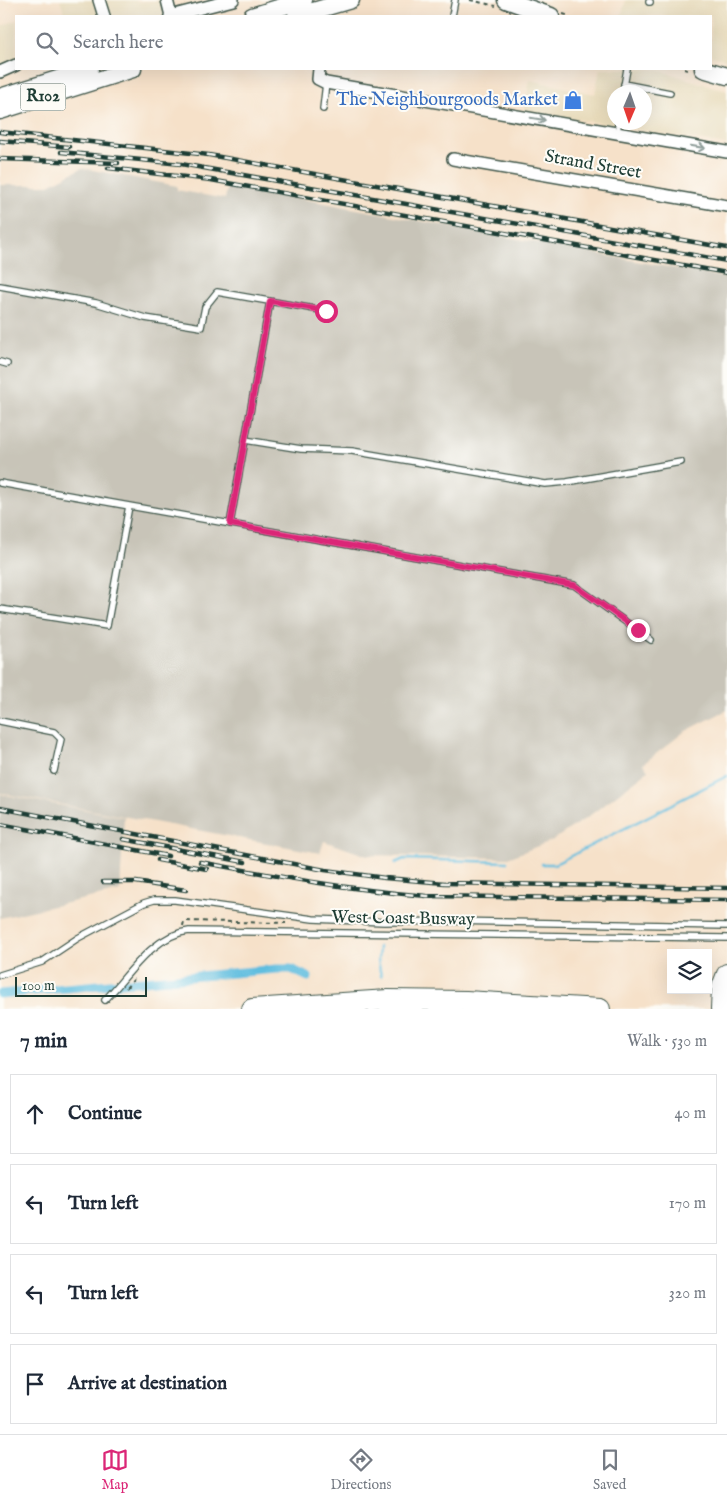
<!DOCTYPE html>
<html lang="en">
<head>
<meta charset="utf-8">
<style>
  body { margin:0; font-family:"IM FELL English",serif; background:#f2f2f3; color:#1f2937 }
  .controls { position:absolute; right:15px; bottom:15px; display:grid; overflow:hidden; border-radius:0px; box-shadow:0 5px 20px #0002 }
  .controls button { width:45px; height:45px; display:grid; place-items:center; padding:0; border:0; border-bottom:1px solid #e0e1e3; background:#fff; color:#1f2937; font:25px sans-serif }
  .compass { position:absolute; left:607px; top:85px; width:45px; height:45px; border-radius:50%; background:#fff; box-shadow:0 5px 20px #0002; rotate:182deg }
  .scale { position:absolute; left:15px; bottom:12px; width:132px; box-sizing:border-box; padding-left:5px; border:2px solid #1f3d34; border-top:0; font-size:14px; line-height:18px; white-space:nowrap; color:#1f3d34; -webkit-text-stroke:4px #fdfcf7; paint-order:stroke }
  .stop { position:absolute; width:15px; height:15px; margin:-11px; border:4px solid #db2777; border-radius:50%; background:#fff }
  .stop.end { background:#db2777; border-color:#fff; box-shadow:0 1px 5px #0008 }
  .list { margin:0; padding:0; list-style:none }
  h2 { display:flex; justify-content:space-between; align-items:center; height:65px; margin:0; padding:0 20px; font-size:21px }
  h2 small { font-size:16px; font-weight:400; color:#747a83 }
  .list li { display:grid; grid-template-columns:32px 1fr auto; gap:15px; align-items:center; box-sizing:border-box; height:80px; margin:0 10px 10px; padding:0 10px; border:1px solid #e0e1e3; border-radius:0px }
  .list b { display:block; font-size:19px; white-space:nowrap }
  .list em { font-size:16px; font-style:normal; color:#747a83 }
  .icon { flex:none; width:28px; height:28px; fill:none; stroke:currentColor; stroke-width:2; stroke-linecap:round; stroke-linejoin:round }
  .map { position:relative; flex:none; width:727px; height:1009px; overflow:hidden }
  .search { position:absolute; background:#fff; box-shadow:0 5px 20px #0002; left:15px; right:15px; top:15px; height:55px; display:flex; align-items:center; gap:12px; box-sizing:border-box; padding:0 18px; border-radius:0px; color:#747a83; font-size:19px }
  .sheet { height:425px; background:#fff }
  nav { display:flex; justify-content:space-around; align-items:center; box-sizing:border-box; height:70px; border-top:1px solid #e0e1e3; background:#fff; font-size:14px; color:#747a83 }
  nav a { display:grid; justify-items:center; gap:2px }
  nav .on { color:#db2777 }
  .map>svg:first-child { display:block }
  .built { fill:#e7daba; fill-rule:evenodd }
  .industrial { fill:#c8c4b8 }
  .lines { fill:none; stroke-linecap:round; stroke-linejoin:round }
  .stream { stroke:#61bedf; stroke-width:2.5 }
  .canal { stroke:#61bedf; stroke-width:9 }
  .lane-casing { stroke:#3f564a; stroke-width:8 }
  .street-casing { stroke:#3f564a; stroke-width:14 }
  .primary-casing { stroke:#3f564a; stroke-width:19 }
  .highway-casing { stroke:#3f564a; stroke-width:22 }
  .path { stroke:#3f564a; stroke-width:2; stroke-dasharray:4 4; stroke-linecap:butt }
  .lane { stroke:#fff; stroke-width:5.5 }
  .street { stroke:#fff; stroke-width:11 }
  .primary { stroke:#fff; stroke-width:16 }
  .highway { stroke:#fff; stroke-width:20 }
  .rail-casing { stroke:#1f3d34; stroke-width:4.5 }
  .rail { stroke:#fdfcf7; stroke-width:2.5; stroke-dasharray:8; stroke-linecap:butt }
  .oneway { stroke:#8f9e9a }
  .route { stroke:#db2777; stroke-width:6 }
  .labels { text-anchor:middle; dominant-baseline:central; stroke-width:4; stroke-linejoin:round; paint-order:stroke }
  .shield { fill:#fdfcf7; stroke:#62766e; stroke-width:1 }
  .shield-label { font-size:16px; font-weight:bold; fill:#1f3d34 }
  .shop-label { font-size:18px; fill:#366cbe; stroke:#fdfcf7; text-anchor:end }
  .street-label { font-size:18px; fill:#1f3d34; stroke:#fdfcf7 }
</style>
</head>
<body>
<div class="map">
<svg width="727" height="1009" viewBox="0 0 727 1009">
  <rect width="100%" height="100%" fill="#fdfcf7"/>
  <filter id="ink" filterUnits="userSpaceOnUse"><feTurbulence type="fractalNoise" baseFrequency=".02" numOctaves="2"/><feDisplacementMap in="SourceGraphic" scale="10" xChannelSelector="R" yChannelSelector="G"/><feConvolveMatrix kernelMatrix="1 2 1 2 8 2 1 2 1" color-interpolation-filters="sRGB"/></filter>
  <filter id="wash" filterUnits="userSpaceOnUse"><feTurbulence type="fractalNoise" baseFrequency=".0096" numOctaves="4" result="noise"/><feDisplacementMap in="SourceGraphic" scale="20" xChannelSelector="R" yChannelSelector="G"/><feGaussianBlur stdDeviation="1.12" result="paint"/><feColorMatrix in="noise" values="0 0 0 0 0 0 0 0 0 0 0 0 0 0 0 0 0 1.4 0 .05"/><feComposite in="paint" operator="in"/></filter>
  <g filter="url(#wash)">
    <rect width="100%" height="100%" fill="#f6e1c9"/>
    <!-- built -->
    <path class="built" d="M63,0H136L137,2L167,0L171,16H66L60,1Z
      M626,0H727V60L711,55V16H621Z
      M16,20V65L0,72V27Z
      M600,69H654L727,91V145L524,110L530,80L595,94ZM614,92H644V122H614Z"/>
    <!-- industrial -->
    <path class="industrial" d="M82,168L177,186V190L225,199L228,185L727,278V710L684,732L643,764L648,771L589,816L553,840L508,858L365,855L324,841L320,853L0,793V185H49Z
      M0,794L124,817L120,891L0,918Z"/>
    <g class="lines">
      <!-- stream -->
      <path class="stream" d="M395,863L404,859L507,862
        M542,864H555L727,776
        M379,947L378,960L381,976"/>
      <!-- canal -->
      <path class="canal" d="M0,994L277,969H291L308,977"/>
    </g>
  </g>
  <g filter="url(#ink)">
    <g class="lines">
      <!-- lane casing -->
      <g class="lane-casing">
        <path id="lane" d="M649,2H650
          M452,16L455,0
          M624,84L670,93
          M623,92L627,69
          M323,109L326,83
          M618,126V122
          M0,286L96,303L145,318L201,327L205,307L217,292L326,311
          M0,362L7,364
          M245,440L301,449L352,451L545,484L567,482L681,462
          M0,483L574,585L651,640
          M230,524L270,301
          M0,609L107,626L129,506
          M0,721L54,732L61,739L54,771
          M0,975L42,962L78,938L144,903L154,900H175L313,919L384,922L449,921L727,926
          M105,1000C128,976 153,935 189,931L727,938"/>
      </g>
      <!-- street casing -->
      <g class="street-casing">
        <path id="street" d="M99,0L104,16
          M167,0L171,16
          M170,16L233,0
          M319,69L318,79L326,83L727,152
          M0,72L16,65
          M453,159L727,206"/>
      </g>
      <!-- primary casing -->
      <g class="primary-casing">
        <path id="primary" d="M506,0L551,16
          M252,16L304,0
          M296,16L351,0
          M703,69L727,76
          M0,97L90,69
          M0,111L133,69"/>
      </g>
      <!-- highway casing -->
      <g class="highway-casing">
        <path id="highway" d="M252,1009L388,1000L466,1001L600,1009
          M721,1009L722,987L727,974"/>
      </g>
      <!-- path -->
      <path class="path" d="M470,0L496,6
        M563,14L570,16
        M684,69L691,71
        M183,926L184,921L286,923
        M126,988L135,978"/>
      <!-- lane -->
      <use href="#lane" class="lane"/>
      <!-- street -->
      <use href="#street" class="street"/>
      <!-- primary -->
      <use href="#primary" class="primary"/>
      <!-- highway -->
      <use href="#highway" class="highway"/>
      <!-- rail casing -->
      <g class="rail-casing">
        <path id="rail" d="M0,132L209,155L727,248
          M0,141L69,147
          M61,152L181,164L727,261
          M0,159L118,163
          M108,168L211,180L727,273
          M0,808L325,870L385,878L445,883L727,888
          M0,824L168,856
          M123,839L245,862
          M158,860L207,869
          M200,862C275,876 350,890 427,896L727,900
          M103,882H136L186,890"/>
      </g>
      <!-- rail -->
      <use href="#rail" class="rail"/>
    </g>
    <!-- one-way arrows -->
    <defs><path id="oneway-shaft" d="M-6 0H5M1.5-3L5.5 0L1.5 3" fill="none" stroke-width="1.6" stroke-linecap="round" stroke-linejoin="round" transform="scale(1.25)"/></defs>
    <g class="oneway">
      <use href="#oneway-shaft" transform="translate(538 119) rotate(10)"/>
      <use href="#oneway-shaft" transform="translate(698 147) rotate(10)"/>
    </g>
  </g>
  <g class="lines" filter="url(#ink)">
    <!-- route -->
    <path class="route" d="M326,311L270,301L230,524L574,585L638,630"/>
  </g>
  <!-- icons -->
  <defs>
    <g id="shop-bare" transform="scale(1.5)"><path d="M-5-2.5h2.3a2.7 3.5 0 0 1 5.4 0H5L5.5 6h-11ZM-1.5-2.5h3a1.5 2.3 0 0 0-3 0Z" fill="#3f7fe0" stroke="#fdfcf7" stroke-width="2.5" paint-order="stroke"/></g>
  </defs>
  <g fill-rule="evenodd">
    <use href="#shop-bare" x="573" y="100"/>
  </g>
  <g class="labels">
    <!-- shield labels -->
    <rect class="shield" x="20.5" y="83.5" width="45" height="27" rx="4"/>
    <g class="shield-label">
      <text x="43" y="97">R102</text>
    </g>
    <!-- shop labels -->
    <g class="shop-label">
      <text x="558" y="100">The Neighbourgoods Market</text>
    </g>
    <!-- street labels -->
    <g class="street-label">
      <text transform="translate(593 165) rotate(10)">Strand Street</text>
      <text transform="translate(403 919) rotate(1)">West Coast Busway</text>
    </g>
  </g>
</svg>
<div class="controls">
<button><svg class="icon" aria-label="layers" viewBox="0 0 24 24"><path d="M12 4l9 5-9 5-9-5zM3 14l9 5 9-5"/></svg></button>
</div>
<svg class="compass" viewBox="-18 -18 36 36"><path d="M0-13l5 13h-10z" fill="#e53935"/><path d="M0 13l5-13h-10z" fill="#747a83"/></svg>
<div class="scale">100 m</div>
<div class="stop" style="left:326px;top:311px"></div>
<div class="stop end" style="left:638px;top:630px"></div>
<div class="search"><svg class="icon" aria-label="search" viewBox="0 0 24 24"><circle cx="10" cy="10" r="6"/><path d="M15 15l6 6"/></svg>Search here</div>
</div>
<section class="sheet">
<h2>7 min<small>Walk · 530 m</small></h2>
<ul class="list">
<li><svg class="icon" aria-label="ahead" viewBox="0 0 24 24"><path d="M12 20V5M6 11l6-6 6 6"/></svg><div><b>Continue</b></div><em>40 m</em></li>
<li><svg class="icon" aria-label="left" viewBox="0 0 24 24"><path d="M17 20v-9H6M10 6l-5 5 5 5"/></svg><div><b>Turn left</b></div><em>170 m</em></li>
<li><svg class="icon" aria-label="left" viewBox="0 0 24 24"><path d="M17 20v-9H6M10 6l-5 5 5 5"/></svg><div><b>Turn left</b></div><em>320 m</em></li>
<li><svg class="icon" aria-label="arrive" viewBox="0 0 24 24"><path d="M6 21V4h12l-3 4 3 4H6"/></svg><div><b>Arrive at destination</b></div></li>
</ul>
</section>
<nav>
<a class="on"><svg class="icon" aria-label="map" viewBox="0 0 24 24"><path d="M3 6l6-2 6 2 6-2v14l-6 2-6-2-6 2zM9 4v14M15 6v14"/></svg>Map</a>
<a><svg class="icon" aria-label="directions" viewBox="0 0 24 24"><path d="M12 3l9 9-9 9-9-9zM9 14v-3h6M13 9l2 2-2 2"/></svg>Directions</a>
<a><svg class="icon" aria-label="saved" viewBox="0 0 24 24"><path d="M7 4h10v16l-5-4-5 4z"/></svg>Saved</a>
</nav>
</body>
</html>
